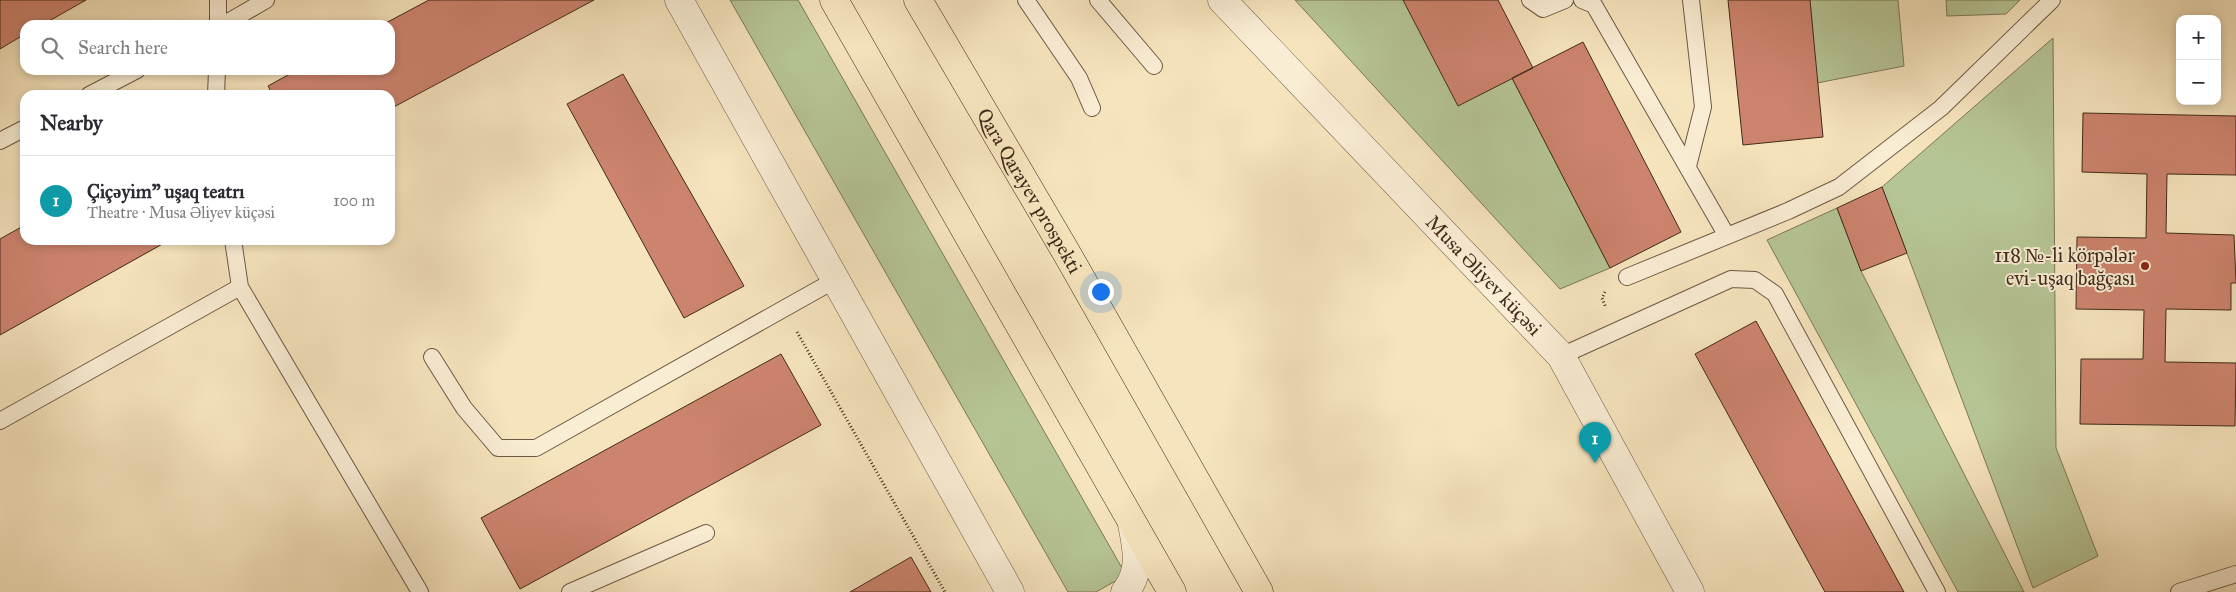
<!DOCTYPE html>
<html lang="en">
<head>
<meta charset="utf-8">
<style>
  body { margin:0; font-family:"IM FELL Great Primer",serif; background:#f2f2f3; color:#2b2b33 }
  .controls { position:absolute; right:15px; top:15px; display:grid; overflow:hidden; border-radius:10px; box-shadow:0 2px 8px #0003 }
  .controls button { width:45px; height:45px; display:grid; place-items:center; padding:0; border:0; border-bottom:1px solid #e1e1e2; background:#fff; color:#2b2b33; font:25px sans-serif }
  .you { position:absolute; left:1100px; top:291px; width:18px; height:18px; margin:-12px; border:4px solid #fff; border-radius:50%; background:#1a73e8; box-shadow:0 0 0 8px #1a73e833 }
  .badge { display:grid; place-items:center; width:32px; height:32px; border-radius:50%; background:#8f2418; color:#fff; font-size:16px; font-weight:700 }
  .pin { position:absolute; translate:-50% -41px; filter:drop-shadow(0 1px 2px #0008) }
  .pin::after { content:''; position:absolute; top:26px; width:18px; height:15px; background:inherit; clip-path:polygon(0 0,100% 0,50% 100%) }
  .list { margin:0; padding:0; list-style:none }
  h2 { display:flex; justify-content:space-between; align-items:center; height:65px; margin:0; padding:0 20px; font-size:21px }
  h2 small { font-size:16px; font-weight:400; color:#7c7c81 }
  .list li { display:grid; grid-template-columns:32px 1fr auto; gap:15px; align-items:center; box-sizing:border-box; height:90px; padding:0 20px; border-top:1px solid #e1e1e2 }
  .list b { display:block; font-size:19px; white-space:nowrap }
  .list p { margin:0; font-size:16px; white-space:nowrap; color:#7c7c81 }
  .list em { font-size:16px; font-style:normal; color:#7c7c81 }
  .icon { flex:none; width:28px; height:28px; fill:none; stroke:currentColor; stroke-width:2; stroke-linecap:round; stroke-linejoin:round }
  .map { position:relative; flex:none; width:2236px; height:592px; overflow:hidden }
  .search { position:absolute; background:#fff; box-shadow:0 2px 8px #0003; left:20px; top:20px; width:375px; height:55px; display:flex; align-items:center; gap:12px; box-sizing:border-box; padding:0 18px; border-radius:15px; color:#7c7c81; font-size:19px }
  .panel { position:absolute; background:#fff; box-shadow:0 2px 8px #0003; left:20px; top:90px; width:375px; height:155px; border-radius:15px }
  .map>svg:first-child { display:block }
  .green { fill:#b6c595; stroke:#7b7858 }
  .building { fill:#cd846e; stroke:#402a1b }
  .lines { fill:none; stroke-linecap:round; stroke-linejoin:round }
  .service-casing { stroke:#6e5844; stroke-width:18 }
  .minor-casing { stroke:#6e5844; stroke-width:29 }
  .tertiary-casing { stroke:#6e5844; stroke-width:29 }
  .primary-casing { stroke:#402a1b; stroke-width:29 }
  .path { stroke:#402a1b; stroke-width:3; stroke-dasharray:1 2.5; stroke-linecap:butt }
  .service { stroke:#f9edd4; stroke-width:16 }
  .minor { stroke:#f9edd4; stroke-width:28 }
  .tertiary { stroke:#f9edd4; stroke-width:28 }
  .primary { stroke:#f6e4bd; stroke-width:28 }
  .poi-dot { fill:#8f2418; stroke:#f9edd4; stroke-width:2 }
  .labels { text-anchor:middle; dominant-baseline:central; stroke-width:4; stroke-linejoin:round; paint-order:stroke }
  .street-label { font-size:20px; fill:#402a1b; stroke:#f9edd4 }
  .poi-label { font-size:20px; fill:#402a1b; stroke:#f9edd4; text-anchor:end }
</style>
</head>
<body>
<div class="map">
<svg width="2236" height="592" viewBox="0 0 2236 592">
  <rect width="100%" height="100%" fill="#f6e4bd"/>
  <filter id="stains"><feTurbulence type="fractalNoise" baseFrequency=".004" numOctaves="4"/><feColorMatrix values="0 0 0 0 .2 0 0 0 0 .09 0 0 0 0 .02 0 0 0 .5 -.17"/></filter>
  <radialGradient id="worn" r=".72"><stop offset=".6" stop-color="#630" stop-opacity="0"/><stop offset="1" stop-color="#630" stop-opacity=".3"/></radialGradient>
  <!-- green -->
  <path class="green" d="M730,0H798L1126,575L1096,592H1068Z
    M1295,0H1403L1512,78L1610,268L1560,289Z
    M1810,0H1898L1904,66L1817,83Z
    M1946,0H2020L2006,14L1947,16Z
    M2053,38L2056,448L2098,556L2033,588L1882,187Z
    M1837,208L1861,271L2024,592H1958L1767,240Z"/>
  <!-- building -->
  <path class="building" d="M0,0H86L42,25H25V34L0,49Z
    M429,0H594L390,109V95H273L268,86L297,70H390V25H382Z
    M1403,0H1498L1533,68L1458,106Z
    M1728,0H1810L1823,137L1743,145Z
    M1583,42L1681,232L1610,268L1512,78Z
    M623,74L744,286L684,318L567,104Z
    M2083,113L2236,116V175L2167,174L2166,233L2234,235L2236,283H2231V310L2166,309L2165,362L2236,363L2235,426L2080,424L2081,359H2143L2144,310L2076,309L2077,237L2146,238L2147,174L2082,172Z
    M1882,187L1907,253L1861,271L1837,208Z
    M25,225V240H165L166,242L0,335V239Z
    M1756,321L1904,592H1825L1695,354Z
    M781,354L821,425L520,589L481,518Z
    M911,557L931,592H850Z"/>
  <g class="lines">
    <!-- service casing -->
    <g class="service-casing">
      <path id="service" d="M1026,0L1079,78L1092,108
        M1098,0L1154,66
        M1530,0L1543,9L1565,0
        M1582,0L1594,5L1727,236
        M218,25V0
        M223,25L266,0
        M89,95L137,70
        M216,95L217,70
        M0,141L25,128
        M1688,166L1703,107L1691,0
        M233,240L240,287L420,592
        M1627,277L1788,211L1839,187L1941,108L2052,0
        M1561,356L1731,279L1755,280L1775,294L1937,592
        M432,357L464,408L498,448H536L835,280
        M0,421L240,287
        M570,592L706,533
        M2179,592L2236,574"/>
    </g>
    <!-- minor casing -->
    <g class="minor-casing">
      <path id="minor" d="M679,0L1010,592
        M1125,592C1142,571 1137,549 1132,524"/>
    </g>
    <!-- tertiary casing -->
    <g class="tertiary-casing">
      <g id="tertiary">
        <path id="s1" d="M1222,0L1561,356L1690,592"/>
      </g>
    </g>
    <!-- primary casing -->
    <g class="primary-casing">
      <g id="primary">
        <path d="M834,0L1172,592"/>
        <path id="s2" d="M918,0L1066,252L1259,592"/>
      </g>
    </g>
    <!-- path -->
    <path class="path" d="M1605,292L1602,298L1606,308
      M797,332L945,592"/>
    <!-- service -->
    <use href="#service" class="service"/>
    <!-- minor -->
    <use href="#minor" class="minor"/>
    <!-- tertiary -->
    <use href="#tertiary" class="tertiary"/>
    <!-- primary -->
    <use href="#primary" class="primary"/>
  </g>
  <!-- markers -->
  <circle class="poi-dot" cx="2145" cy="266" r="5"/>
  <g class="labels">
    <!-- street labels -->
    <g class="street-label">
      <text stroke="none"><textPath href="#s2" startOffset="221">Qara Qarayev prospekti</textPath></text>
      <text stroke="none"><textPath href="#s1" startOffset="380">Musa Əliyev küçəsi</textPath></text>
    </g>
    <!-- poi labels -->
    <g class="poi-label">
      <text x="2135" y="255">118 №-li körpələr<tspan x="2135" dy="23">evi-uşaq bağçası</tspan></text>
    </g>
  </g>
  <rect width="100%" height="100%" filter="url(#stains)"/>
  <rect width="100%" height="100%" fill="url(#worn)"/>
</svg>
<div class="controls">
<button>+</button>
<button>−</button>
</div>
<div class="you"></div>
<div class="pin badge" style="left:1595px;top:463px;background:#0f9aa8">1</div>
<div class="search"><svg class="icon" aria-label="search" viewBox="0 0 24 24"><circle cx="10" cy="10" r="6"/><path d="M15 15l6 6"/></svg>Search here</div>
<section class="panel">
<h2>Nearby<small></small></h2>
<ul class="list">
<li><span class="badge" style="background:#0f9aa8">1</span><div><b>Çiçəyim&quot; uşaq teatrı</b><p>Theatre · Musa Əliyev küçəsi</p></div><em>100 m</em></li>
</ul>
</section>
</div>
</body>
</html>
